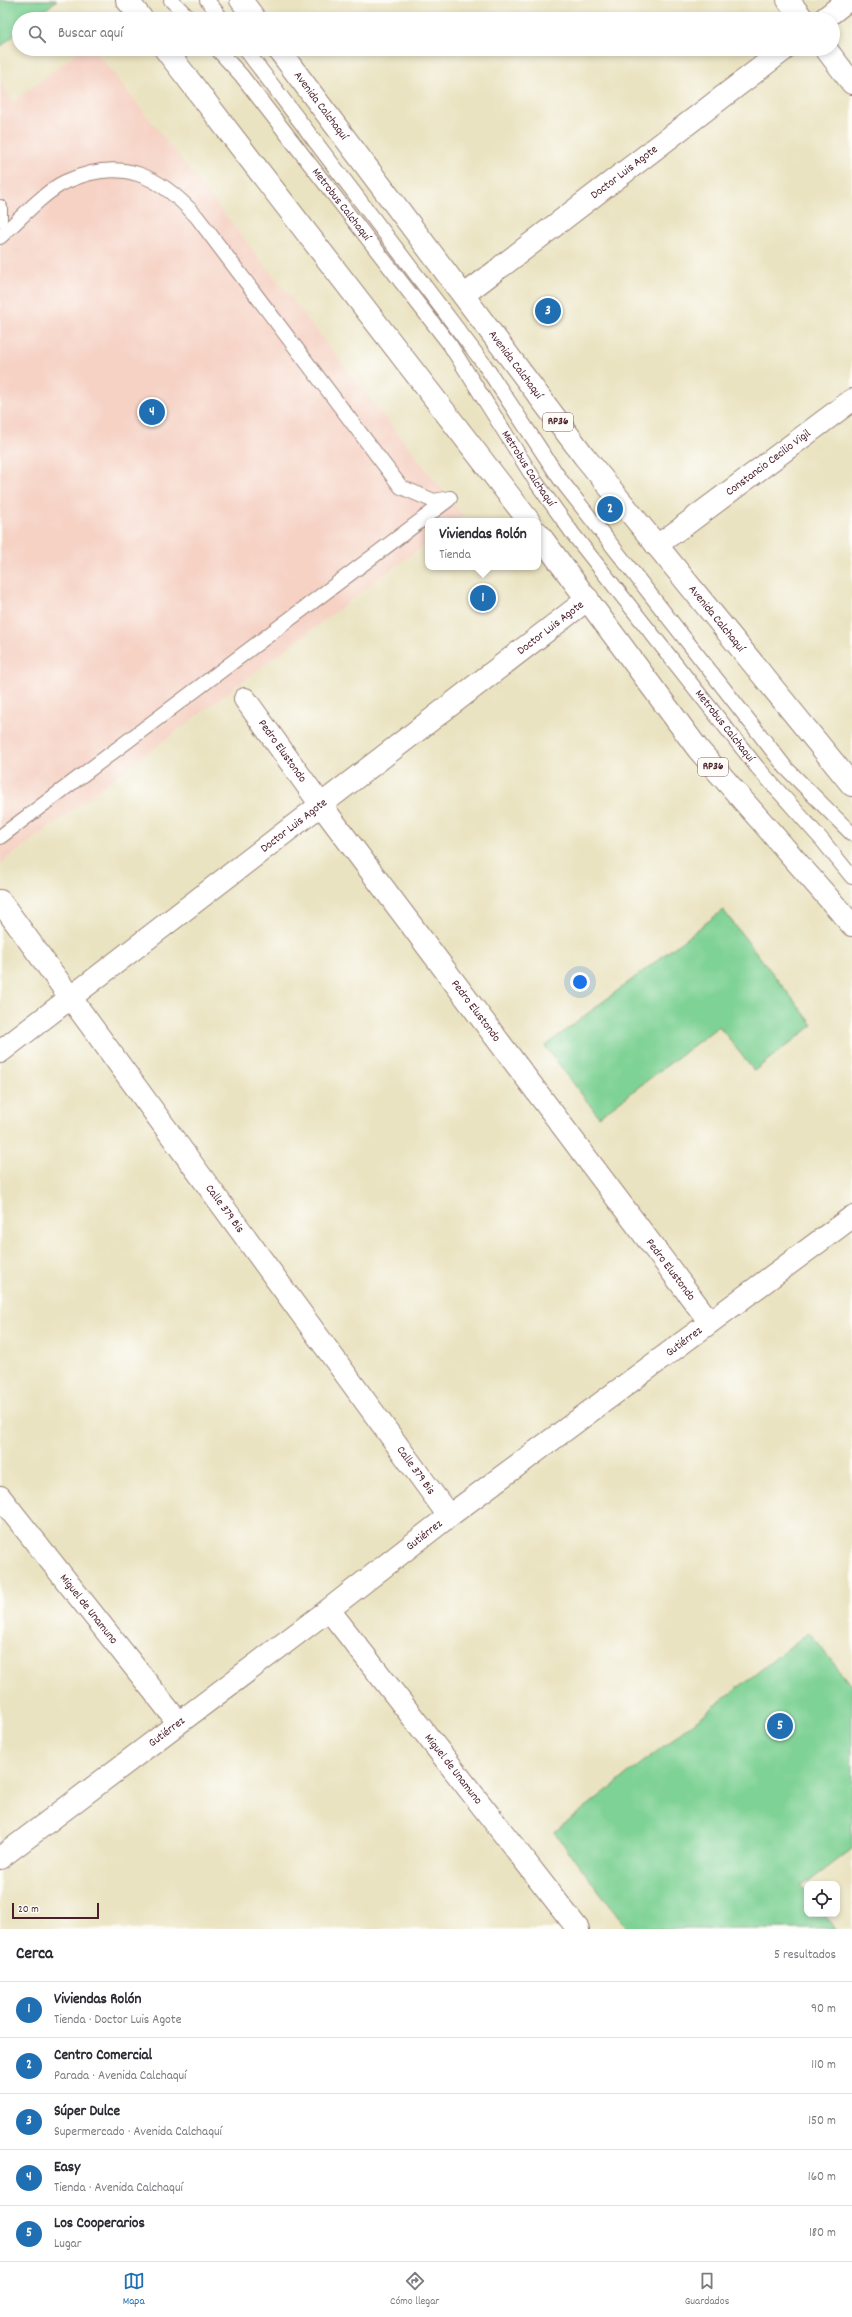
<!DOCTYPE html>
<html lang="es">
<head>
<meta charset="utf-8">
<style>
  body { margin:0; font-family:Dekko,sans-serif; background:#f2f2f3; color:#2b2b33 }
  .controls { position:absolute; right:12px; bottom:12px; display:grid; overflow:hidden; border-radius:8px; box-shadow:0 2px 6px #0003 }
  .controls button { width:36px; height:36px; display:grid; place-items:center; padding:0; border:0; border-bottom:1px solid #e1e1e2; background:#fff; color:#2b2b33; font:20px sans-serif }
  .scale { position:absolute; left:12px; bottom:10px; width:87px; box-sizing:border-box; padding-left:4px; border:2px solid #4a1f2b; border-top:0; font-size:11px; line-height:14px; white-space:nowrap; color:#4a1f2b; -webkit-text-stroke:3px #fdfcf7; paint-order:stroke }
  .you { position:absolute; left:580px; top:982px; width:14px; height:14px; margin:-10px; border:3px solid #fff; border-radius:50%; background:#1a73e8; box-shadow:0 0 0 6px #1a73e833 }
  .badge { display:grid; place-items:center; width:26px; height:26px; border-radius:50%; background:#1f6fb2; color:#fff; font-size:13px; font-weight:700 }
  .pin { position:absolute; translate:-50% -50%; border:2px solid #fff; box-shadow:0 1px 4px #0006 }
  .popup { position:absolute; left:425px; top:518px; width:116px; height:52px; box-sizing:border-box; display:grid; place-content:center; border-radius:8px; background:#fff; filter:drop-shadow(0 1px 3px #0005); font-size:13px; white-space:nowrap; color:#7c7c81 }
  .popup b { font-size:15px; color:#2b2b33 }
  .popup::after { content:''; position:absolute; left:50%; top:100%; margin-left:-8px; border:8px solid transparent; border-top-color:#fff }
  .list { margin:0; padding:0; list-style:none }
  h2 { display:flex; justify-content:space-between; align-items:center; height:52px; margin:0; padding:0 16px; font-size:17px }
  h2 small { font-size:13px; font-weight:400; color:#7c7c81 }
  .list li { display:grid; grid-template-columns:26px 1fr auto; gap:12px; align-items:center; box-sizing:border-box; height:56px; padding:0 16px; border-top:1px solid #e1e1e2 }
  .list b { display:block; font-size:15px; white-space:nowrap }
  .list p { margin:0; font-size:13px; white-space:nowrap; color:#7c7c81 }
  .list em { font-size:13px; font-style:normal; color:#7c7c81 }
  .icon { flex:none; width:22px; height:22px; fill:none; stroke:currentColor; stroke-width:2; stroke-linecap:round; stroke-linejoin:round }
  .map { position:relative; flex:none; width:852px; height:1929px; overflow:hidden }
  .search { position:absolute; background:#fff; box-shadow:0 2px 6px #0003; left:12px; right:12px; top:12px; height:44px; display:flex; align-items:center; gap:10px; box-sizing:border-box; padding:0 14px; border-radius:22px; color:#7c7c81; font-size:15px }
  .sheet { height:332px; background:#fff }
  nav { display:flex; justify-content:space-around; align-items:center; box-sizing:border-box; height:56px; border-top:1px solid #e1e1e2; background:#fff; font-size:11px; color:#7c7c81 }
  nav a { display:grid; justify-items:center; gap:2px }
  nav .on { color:#1f6fb2 }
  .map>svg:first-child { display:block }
  .built { fill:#f6d2c5 }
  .green { fill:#7fd295; stroke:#647860 }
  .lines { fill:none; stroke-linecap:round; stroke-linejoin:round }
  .service-casing { stroke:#9a8176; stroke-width:16 }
  .pedestrian-casing { stroke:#9a8176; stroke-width:23 }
  .minor-casing { stroke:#9a8176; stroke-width:24 }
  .tertiary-casing { stroke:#9a8176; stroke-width:24 }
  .primary-casing { stroke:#9a8176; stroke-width:24 }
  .service { stroke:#fff; stroke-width:14 }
  .pedestrian { stroke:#fff; stroke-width:21 }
  .minor { stroke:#fff; stroke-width:22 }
  .tertiary { stroke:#fff; stroke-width:22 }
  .primary { stroke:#fff; stroke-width:22 }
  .labels { text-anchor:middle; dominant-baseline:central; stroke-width:3.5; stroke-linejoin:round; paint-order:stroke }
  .shield { fill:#fdfcf7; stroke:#806168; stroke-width:1 }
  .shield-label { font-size:11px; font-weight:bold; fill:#4a1f2b }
  .street-label { font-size:12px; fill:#4a1f2b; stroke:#fdfcf7 }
</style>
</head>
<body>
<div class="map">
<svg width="852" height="1929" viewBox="0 0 852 1929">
  <rect width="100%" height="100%" fill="#fdfcf7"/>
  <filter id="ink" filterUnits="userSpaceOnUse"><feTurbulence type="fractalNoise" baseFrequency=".025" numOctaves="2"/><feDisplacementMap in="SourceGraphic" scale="8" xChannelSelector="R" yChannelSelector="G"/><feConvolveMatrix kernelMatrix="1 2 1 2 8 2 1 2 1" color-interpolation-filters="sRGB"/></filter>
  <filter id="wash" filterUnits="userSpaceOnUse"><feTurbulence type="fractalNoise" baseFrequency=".012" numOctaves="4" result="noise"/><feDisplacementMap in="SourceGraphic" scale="16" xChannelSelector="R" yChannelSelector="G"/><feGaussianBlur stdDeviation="0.9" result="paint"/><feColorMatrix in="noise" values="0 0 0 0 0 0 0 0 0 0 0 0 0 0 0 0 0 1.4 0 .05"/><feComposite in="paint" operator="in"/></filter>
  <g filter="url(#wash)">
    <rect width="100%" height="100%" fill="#eae3c1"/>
    <!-- built -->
    <path class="built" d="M82,49H94L463,516L456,521H428V542L0,864V82L13,102Z"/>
    <!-- green -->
    <path class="green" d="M0,0H57L34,19H19V31L0,47Z
      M723,910L813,1025L754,1071L719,1026L599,1117L545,1046Z
      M809,1632L852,1687V1849L810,1881L801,1885L807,1893V1914H823L835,1929H628L554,1832Z"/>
  </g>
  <g filter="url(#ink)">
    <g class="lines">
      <!-- service casing -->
      <g class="service-casing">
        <g id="service">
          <path d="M171,0L190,19"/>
          <path d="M207,0L222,19"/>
          <path id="s1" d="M217,49L241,75L450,345L536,482L573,534L757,767L822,840L852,877"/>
          <path d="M245,49L484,364L560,479L786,768L852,834"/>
          <path d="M0,207V220"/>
          <path d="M0,237C18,221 44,192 65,182C121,156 159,175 197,217L401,487L434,501L450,498"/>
          <path d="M0,837L448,500"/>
        </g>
      </g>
      <!-- pedestrian casing -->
      <g class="pedestrian-casing">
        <path id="pedestrian" d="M464,295L502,266
          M656,546L685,525"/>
      </g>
      <!-- minor casing -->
      <g class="minor-casing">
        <g id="minor">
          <path d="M788,0L803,19"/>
          <path d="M824,19L848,0"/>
          <path d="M826,49L852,83"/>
          <path id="s2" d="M502,266L785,49"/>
          <path id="s3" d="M685,525L852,400"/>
          <path id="s4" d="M245,699L321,805L709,1321"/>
          <path id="s5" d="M0,901L449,1516"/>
          <path id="s6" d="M0,1052L588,599"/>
          <path id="s7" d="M0,1497L178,1722"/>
          <path id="s8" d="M329,1610L578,1929"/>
        </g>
      </g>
      <!-- tertiary casing -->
      <g class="tertiary-casing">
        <g id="tertiary">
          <path id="s9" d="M0,1858L323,1614L449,1516L852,1217"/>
        </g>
      </g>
      <!-- primary casing -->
      <g class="primary-casing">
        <g id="primary">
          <path d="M127,0L142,19"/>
          <path d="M241,0L255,19"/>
          <path d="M165,49L529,521"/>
          <path id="s10" d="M278,49L584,456L852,785"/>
          <path d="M538,533L698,749L852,925"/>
        </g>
      </g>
      <!-- service -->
      <use href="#service" class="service"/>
      <!-- pedestrian -->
      <use href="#pedestrian" class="pedestrian"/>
      <!-- minor -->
      <use href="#minor" class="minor"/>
      <!-- tertiary -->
      <use href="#tertiary" class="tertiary"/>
      <!-- primary -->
      <use href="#primary" class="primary"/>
    </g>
  </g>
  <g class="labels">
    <!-- shield labels -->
    <g class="shield">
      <rect x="543" y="413" width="30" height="18" rx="3"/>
      <rect x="698" y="758" width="30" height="18" rx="3"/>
    </g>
    <g class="shield-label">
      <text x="558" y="422">RP36</text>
      <text x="713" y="767">RP36</text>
    </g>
    <!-- street labels -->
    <g class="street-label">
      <text stroke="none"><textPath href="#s10" startOffset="71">Avenida Calchaquí</textPath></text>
      <text stroke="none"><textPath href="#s2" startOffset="154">Doctor Luis Agote</textPath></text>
      <text stroke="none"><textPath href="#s1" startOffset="199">Metrobus Calchaquí</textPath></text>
      <text stroke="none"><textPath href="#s10" startOffset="395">Avenida Calchaquí</textPath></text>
      <text stroke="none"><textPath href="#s3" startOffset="104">Constancio Cecilio Vigil</textPath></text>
      <text stroke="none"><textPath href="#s1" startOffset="523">Metrobus Calchaquí</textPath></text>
      <text stroke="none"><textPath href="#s10" startOffset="719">Avenida Calchaquí</textPath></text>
      <text stroke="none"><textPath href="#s6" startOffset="695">Doctor Luis Agote</textPath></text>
      <text stroke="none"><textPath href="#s1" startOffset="847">Metrobus Calchaquí</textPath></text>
      <text stroke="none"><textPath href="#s4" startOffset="64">Pedro Elustondo</textPath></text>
      <text stroke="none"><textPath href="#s6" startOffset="371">Doctor Luis Agote</textPath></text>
      <text stroke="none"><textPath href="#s4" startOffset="388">Pedro Elustondo</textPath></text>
      <text stroke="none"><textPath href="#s5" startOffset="381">Calle 379 Bis</textPath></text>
      <text stroke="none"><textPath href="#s4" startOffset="712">Pedro Elustondo</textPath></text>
      <text stroke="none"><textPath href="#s9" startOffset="857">Gutiérrez</textPath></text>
      <text stroke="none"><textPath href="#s5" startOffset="705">Calle 379 Bis</textPath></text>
      <text stroke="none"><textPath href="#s9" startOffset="533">Gutiérrez</textPath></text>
      <text stroke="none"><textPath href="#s7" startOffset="143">Miguel de Unamuno</textPath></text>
      <text stroke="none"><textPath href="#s9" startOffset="209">Gutiérrez</textPath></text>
      <text stroke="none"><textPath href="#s8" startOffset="202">Miguel de Unamuno</textPath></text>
    </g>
  </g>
</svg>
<div class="controls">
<button><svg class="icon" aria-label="locate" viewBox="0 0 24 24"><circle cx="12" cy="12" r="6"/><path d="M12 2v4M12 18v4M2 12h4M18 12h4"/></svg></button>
</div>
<div class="scale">20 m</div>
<div class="you"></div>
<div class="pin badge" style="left:483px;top:598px">1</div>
<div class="popup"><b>Viviendas Rolón</b>Tienda</div>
<div class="pin badge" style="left:610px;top:509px">2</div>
<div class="pin badge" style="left:548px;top:311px">3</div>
<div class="pin badge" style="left:152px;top:412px">4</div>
<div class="pin badge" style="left:780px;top:1726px">5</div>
<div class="search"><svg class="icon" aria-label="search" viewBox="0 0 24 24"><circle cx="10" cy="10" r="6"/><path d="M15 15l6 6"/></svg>Buscar aquí</div>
</div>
<section class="sheet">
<h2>Cerca<small>5 resultados</small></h2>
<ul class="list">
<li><span class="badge">1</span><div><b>Viviendas Rolón</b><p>Tienda · Doctor Luis Agote</p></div><em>90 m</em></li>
<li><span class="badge">2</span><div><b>Centro Comercial</b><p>Parada · Avenida Calchaquí</p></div><em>110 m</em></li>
<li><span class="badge">3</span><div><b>Súper Dulce</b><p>Supermercado · Avenida Calchaquí</p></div><em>150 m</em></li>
<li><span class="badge">4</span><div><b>Easy</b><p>Tienda · Avenida Calchaquí</p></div><em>160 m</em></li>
<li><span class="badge">5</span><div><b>Los Cooperarios</b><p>Lugar</p></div><em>180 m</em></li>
</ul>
</section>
<nav>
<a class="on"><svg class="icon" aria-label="map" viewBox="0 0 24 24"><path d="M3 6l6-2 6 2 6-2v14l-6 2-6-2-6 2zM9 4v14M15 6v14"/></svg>Mapa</a>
<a><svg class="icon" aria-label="directions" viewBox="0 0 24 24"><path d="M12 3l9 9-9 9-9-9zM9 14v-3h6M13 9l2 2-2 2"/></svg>Cómo llegar</a>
<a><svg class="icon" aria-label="saved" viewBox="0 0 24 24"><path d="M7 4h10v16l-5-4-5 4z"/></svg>Guardados</a>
</nav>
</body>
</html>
